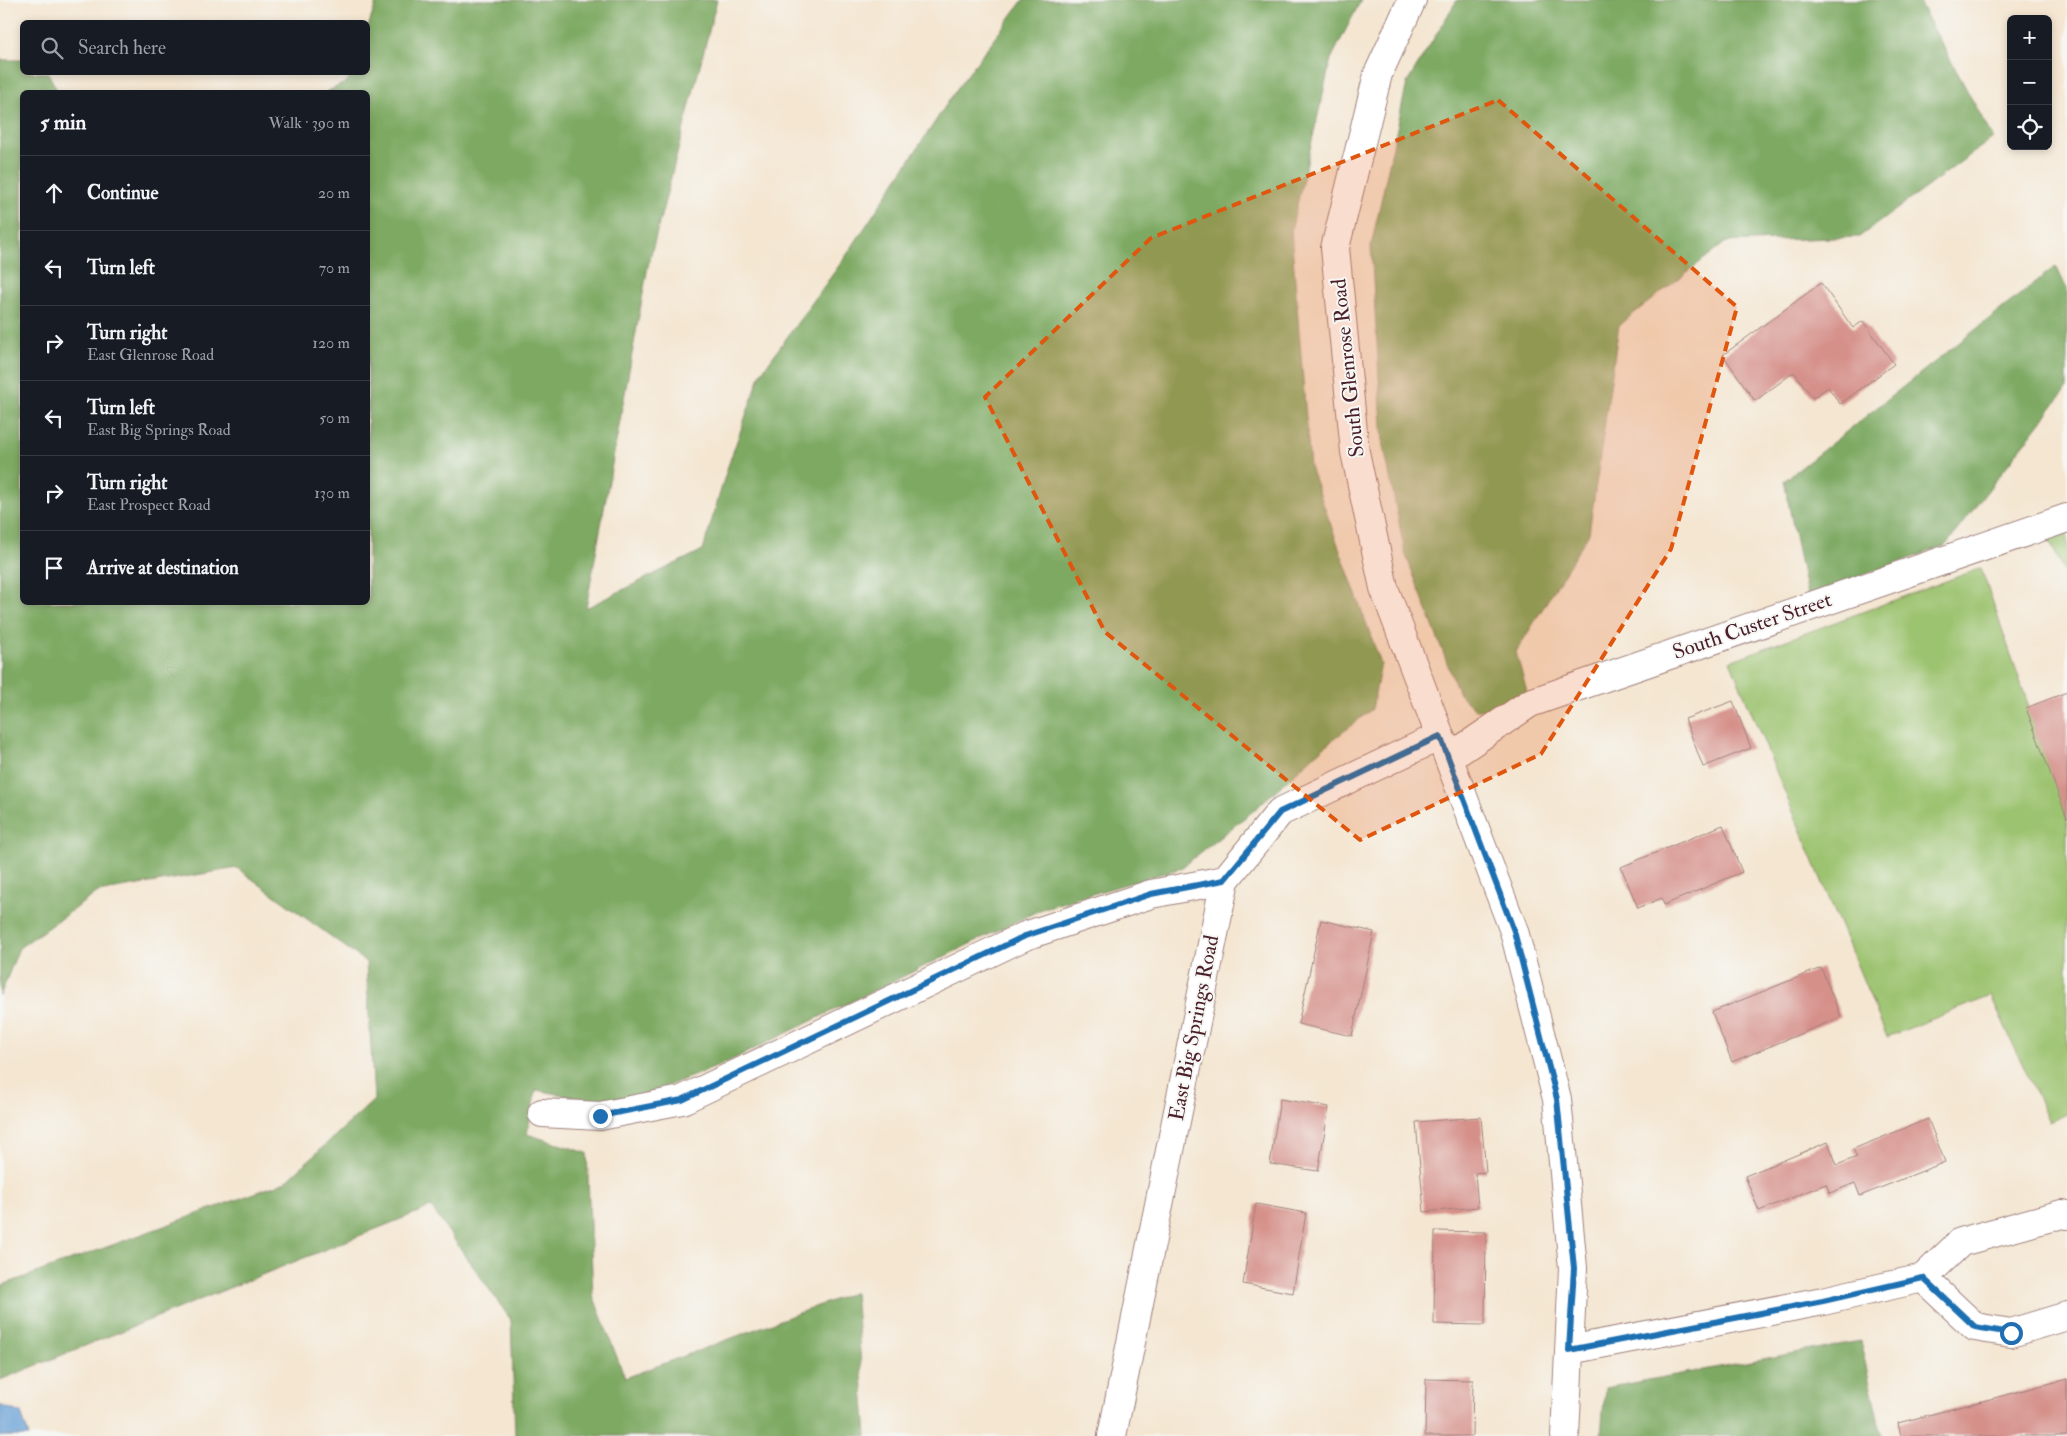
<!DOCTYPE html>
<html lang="en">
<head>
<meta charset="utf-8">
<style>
  body { margin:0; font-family:"IM FELL Double Pica",serif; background:#242831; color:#f1f3f6 }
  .controls { position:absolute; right:15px; top:15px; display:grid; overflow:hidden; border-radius:8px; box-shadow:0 2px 8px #0003 }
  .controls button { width:45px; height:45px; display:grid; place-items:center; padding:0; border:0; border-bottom:1px solid #363941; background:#171b24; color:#f1f3f6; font:25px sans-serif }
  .stop { position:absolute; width:15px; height:15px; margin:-11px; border:4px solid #1f6fb2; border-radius:50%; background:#fff }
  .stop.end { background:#1f6fb2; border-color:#fff; box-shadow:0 1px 5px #0008 }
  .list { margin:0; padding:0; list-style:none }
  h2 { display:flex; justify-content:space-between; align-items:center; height:65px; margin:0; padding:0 20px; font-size:21px }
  h2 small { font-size:16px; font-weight:400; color:#9ea1a6 }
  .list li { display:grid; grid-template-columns:32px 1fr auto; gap:15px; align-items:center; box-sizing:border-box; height:75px; padding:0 20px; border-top:1px solid #363941 }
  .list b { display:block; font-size:19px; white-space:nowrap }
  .list p { margin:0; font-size:16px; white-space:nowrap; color:#9ea1a6 }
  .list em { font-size:16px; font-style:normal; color:#9ea1a6 }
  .icon { flex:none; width:28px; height:28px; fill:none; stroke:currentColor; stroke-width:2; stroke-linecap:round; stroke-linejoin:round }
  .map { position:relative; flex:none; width:2067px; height:1436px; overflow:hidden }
  .search { position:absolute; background:#171b24; box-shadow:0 2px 8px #0003; left:20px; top:20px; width:350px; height:55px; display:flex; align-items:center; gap:12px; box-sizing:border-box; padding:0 18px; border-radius:8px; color:#9ea1a6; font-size:19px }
  .panel { position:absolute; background:#171b24; box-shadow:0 2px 8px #0003; left:20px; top:90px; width:350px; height:515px; border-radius:8px }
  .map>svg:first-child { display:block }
  .green { fill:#9cc36f; stroke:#73714d }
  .forest { fill:#7da962; stroke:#646446 }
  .water { fill:#68a0d7; stroke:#596081 }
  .building { fill:#d6908a }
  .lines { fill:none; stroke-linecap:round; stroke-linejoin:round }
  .minor-casing { stroke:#9f827e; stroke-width:30 }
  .minor { stroke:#fff; stroke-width:28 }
  .route { stroke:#1f6fb2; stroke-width:6 }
  .marked { fill:#e0560e; fill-opacity:0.2; stroke:#e0560e; stroke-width:4; stroke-dasharray:10 6; stroke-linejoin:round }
  .labels { text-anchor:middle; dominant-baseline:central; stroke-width:4; stroke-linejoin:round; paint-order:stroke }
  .street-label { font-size:21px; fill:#4a1f2b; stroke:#f6f6f2 }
</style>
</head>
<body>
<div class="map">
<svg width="2067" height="1436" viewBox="0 0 2067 1436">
  <rect width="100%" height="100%" fill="#f6f6f2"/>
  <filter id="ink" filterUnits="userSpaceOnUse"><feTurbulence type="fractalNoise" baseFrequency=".02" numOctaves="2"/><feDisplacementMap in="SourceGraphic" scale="10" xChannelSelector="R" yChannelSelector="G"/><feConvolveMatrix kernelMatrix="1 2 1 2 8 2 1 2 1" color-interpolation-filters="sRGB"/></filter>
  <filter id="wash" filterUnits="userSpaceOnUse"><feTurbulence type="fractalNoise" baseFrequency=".0096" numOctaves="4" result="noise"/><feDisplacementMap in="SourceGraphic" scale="20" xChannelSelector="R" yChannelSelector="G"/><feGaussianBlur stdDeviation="1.12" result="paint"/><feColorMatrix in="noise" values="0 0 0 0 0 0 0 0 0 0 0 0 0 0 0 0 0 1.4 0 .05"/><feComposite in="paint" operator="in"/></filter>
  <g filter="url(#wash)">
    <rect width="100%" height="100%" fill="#f4e6d1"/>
    <!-- green -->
    <path class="green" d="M2067,534V577L2049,540Z
      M1981,568L2067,817V1114L2049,1122L1991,996L1887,1037L1730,661Z"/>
    <!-- forest -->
    <path class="forest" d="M377,0H717L648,266L586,608L703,550L727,469L761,373L846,256L956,90L1023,0H1361L1331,59L1291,231L1310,467L1381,664L1372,709L1324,747L1253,811L1181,868L1044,908L719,1066L641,1096L591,1100L536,1090L527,1134L587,1153L593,1295L625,1378L855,1292L867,1436H515L511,1320L431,1207L0,1380V1286L285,1182L374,1100L366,962L237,868L98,892L19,948L0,996V60H22V72L48,73L58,92H22V602H368V92H326L347,82L351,73L368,72V27Z
      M1457,0H1918L1993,138L1859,237L1726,242L1619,325L1589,533L1516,652L1527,692L1495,709L1475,710L1459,694L1405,553L1383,442L1371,246L1407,83Z
      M2056,266L2067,289V388L1945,546L1807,595L1784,481Z
      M1860,1341L1882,1436H1601L1605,1388Z"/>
    <!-- water -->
    <path class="water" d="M0,1405L21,1413L29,1436H0Z"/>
    <g id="blocks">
      <!-- building -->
      <path class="building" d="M1821,283L1853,328L1863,321L1894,364L1840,404L1828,387L1813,398L1794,372L1755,401L1723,355Z
        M2067,692V818L2026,708Z
        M1733,701L1751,748L1703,767L1685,719Z
        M1723,825L1742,872L1664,905L1662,898L1638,908L1621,867Z
        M1321,920L1374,932L1352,1036L1298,1024Z
        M1821,968L1841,1017L1732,1062L1712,1012Z
        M1280,1099L1329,1107L1318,1171L1270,1164Z
        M1481,1117L1486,1172L1475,1173L1478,1207L1424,1212L1416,1122Z
        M1928,1119L1945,1162L1860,1196L1855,1183L1830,1193L1826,1184L1759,1211L1745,1176L1828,1142L1837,1165L1857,1157L1853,1149Z
        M1256,1204L1306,1213L1293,1293L1243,1284Z
        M1435,1231L1486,1232L1485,1325L1434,1324Z
        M1426,1379L1473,1380L1472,1436H1425Z
        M2067,1379V1436H1901L1898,1423Z"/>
    </g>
  </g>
  <g filter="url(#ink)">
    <use href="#blocks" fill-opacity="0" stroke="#9f827e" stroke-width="1"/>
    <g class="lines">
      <!-- minor casing -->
      <g class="minor-casing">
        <path id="minor" d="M1412,0L1378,74L1335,248L1355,452L1384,588L1514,931L1557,1099L1573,1268L1565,1436
          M1449,758L1530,703L2067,518
          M542,1113L600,1116L682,1100L1025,936L1151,894L1225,880
          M1923,1278L1975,1327L2011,1333L2067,1316
          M1569,1350L1823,1301L1923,1278L1961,1242L2062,1214L2067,1215
          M1112,1436L1225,880L1280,812L1440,736"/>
      </g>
      <!-- minor -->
      <use href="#minor" class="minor"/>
    </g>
  </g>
  <g class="lines" filter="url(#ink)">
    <!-- route -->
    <path class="route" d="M600,1116L682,1100L1025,936L1151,894L1224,880L1280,812L1440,736L1514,931L1557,1099L1574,1268L1569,1350L1823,1301L1923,1278L1975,1327L2011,1333"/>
  </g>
  <!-- marked area -->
  <path class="marked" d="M1498,100L1737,307L1671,549L1541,754L1360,840L1105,632L985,397L1151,238Z"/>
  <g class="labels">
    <!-- street labels -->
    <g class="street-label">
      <text transform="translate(1348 368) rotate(-96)">South Glenrose Road</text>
      <text transform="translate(1752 626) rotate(-19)">South Custer Street</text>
      <text transform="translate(1194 1028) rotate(-79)">East Big Springs Road</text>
    </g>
  </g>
</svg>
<div class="controls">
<button>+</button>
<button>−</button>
<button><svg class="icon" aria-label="locate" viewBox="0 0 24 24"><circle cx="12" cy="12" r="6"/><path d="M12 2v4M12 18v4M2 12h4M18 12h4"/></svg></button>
</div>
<div class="stop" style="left:2011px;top:1333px"></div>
<div class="stop end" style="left:600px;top:1116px"></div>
<div class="search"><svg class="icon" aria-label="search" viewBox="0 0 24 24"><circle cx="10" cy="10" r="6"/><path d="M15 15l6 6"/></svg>Search here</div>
<section class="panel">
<h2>5 min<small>Walk · 390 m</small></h2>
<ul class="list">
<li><svg class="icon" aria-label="ahead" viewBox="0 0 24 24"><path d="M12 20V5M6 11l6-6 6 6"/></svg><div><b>Continue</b></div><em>20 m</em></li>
<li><svg class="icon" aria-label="left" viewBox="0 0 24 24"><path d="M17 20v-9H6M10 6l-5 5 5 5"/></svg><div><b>Turn left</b></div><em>70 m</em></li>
<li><svg class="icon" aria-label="right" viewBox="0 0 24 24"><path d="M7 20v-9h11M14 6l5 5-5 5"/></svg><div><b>Turn right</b><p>East Glenrose Road</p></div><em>120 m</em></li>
<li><svg class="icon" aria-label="left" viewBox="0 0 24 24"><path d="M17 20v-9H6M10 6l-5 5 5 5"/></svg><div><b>Turn left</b><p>East Big Springs Road</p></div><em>50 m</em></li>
<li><svg class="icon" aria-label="right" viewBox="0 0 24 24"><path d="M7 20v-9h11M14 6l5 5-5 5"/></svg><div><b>Turn right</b><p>East Prospect Road</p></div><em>130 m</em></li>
<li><svg class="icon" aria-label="arrive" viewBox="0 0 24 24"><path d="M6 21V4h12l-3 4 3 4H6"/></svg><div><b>Arrive at destination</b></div></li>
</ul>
</section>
</div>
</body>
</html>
